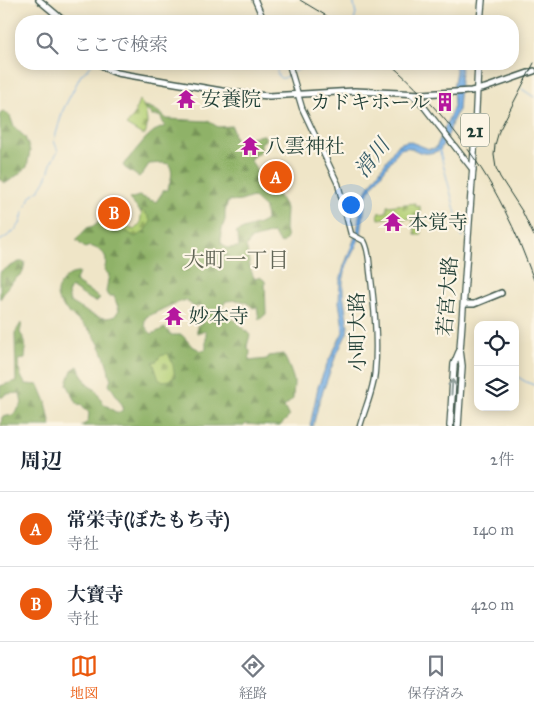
<!DOCTYPE html>
<html lang="ja">
<head>
<meta charset="utf-8">
<style>
  body { margin:0; font-family:"IM FELL Great Primer","Noto Serif JP",serif; background:#f6f6f7; color:#1f2937 }
  .controls { position:absolute; right:15px; bottom:15px; display:grid; overflow:hidden; border-radius:10px; box-shadow:0 2px 12px #0003 }
  .controls button { width:45px; height:45px; display:grid; place-items:center; padding:0; border:0; border-bottom:1px solid #e0e1e3; background:#fff; color:#1f2937; font:25px sans-serif }
  .you { position:absolute; left:350px; top:204px; width:18px; height:18px; margin:-12px; border:4px solid #fff; border-radius:50%; background:#1a73e8; box-shadow:0 0 0 8px #1a73e833 }
  .badge { display:grid; place-items:center; width:32px; height:32px; border-radius:50%; background:#ea580c; color:#fff; font-size:16px; font-weight:700 }
  .pin { position:absolute; translate:-50% -50%; border:2px solid #fff; box-shadow:0 1px 5px #0006 }
  .list { margin:0; padding:0; list-style:none }
  h2 { display:flex; justify-content:space-between; align-items:center; height:65px; margin:0; padding:0 20px; font-size:21px }
  h2 small { font-size:16px; font-weight:400; color:#747a83 }
  .list li { display:grid; grid-template-columns:32px 1fr auto; gap:15px; align-items:center; box-sizing:border-box; height:75px; padding:0 20px; border-top:1px solid #e0e1e3 }
  .list b { display:block; font-size:19px; white-space:nowrap }
  .list p { margin:0; font-size:16px; white-space:nowrap; color:#747a83 }
  .list em { font-size:16px; font-style:normal; color:#747a83 }
  .icon { flex:none; width:28px; height:28px; fill:none; stroke:currentColor; stroke-width:2; stroke-linecap:round; stroke-linejoin:round }
  .map { position:relative; flex:none; width:534px; height:426px; overflow:hidden }
  .search { position:absolute; background:#fff; box-shadow:0 2px 12px #0003; left:15px; right:15px; top:15px; height:55px; display:flex; align-items:center; gap:12px; box-sizing:border-box; padding:0 18px; border-radius:20px; color:#747a83; font-size:19px }
  .sheet { height:215px; background:#fff }
  nav { display:flex; justify-content:space-around; align-items:center; box-sizing:border-box; height:70px; border-top:1px solid #e0e1e3; background:#fff; font-size:14px; color:#747a83 }
  nav a { display:grid; justify-items:center; gap:2px }
  nav .on { color:#ea580c }
  .map>svg:first-child { display:block }
  .forest { fill:url(#forest-firs); stroke:#57784e; fill-rule:evenodd }
  .cemetery { fill:url(#cemetery-stones); stroke:#6a8655 }
  .water { fill:url(#water-ripples); stroke:#49748c }
  .lines { fill:none; stroke-linecap:round; stroke-linejoin:round }
  .stream { stroke:#73ace3; stroke-width:1 }
  .tertiary-casing { stroke:#3e564a; stroke-width:7 }
  .secondary-casing { stroke:#3e564a; stroke-width:8 }
  .primary-casing { stroke:#3e564a; stroke-width:8 }
  .tertiary { stroke:#fff; stroke-width:4.5 }
  .secondary { stroke:#fff; stroke-width:5 }
  .primary { stroke:#fff; stroke-width:5.5 }
  .tram { stroke:#1f3d34; stroke-width:1 }
  .rail { stroke:#1f3d34; stroke-width:1 }
  .oneway { stroke:#8f9e9a }
  .labels { text-anchor:middle; dominant-baseline:central; stroke-width:4.5; stroke-linejoin:round; paint-order:stroke }
  .shield { fill:#fcf5e5; stroke:#617469; stroke-width:1 }
  .shield-label { font-size:19px; font-weight:bold; fill:#1f3d34 }
  .poi-label { font-size:20px; fill:#1f3d34; stroke:#fcf5e5; text-anchor:start }
  .street-label { font-size:20px; fill:#1f3d34; stroke:#fcf5e5 }
  .water-label { font-size:21px; font-style:italic; fill:#385e69; stroke:#fcf5e5 }
  .neighbourhood-label { font-size:21px; fill:#606455; stroke:#fcf5e5 }
</style>
</head>
<body>
<div class="map">
<svg width="534" height="426" viewBox="0 0 534 426">
  <defs>
    <pattern id="forest-firs" width="22" height="20" patternUnits="userSpaceOnUse" patternTransform="scale(1.25)"><rect width="22" height="20" fill="#8fb267"/><path d="M5 1l3.5 6h-7zM16 11l3.5 6h-7z" fill="#749256"/></pattern>
    <pattern id="cemetery-stones" width="16" height="16" patternUnits="userSpaceOnUse" patternTransform="scale(1.25)"><rect width="16" height="16" fill="#b4d076"/><path d="M2 7V4a2 2 0 0 1 4 0v3zM10 15v-3a2 2 0 0 1 4 0v3z" fill="#92aa62"/></pattern>
    <pattern id="water-ripples" width="26" height="14" patternUnits="userSpaceOnUse" patternTransform="scale(1.25)"><rect width="26" height="14" fill="#73ace3"/><path d="M2 4q2-2 4 0t4 0M15 11q2-2 4 0t4 0" fill="none" stroke="#5e8db9"/></pattern>
  </defs>
  <rect width="100%" height="100%" fill="#fcf5e5"/>
  <filter id="ink" filterUnits="userSpaceOnUse"><feTurbulence type="fractalNoise" baseFrequency=".02" numOctaves="2"/><feDisplacementMap in="SourceGraphic" scale="10" xChannelSelector="R" yChannelSelector="G"/><feConvolveMatrix kernelMatrix="1 2 1 2 8 2 1 2 1" color-interpolation-filters="sRGB"/></filter>
  <filter id="wash" filterUnits="userSpaceOnUse"><feTurbulence type="fractalNoise" baseFrequency=".0096" numOctaves="4" result="noise"/><feDisplacementMap in="SourceGraphic" scale="20" xChannelSelector="R" yChannelSelector="G"/><feGaussianBlur stdDeviation="1.12" result="paint"/><feColorMatrix in="noise" values="0 0 0 0 0 0 0 0 0 0 0 0 0 0 0 0 0 1.4 0 .05"/><feComposite in="paint" operator="in"/></filter>
  <g filter="url(#wash)">
    <rect width="100%" height="100%" fill="#efe5c7"/>
    <!-- forest -->
    <path class="forest" d="M143,106C154,107 160,113 167,119L208,121L218,127L232,126L234,138L237,141L262,135H264L265,137V140L261,143V151L250,159L262,180L270,189L278,195L286,208L285,229L287,238L284,242L281,244L273,233L251,239L246,247C249,257 249,270 255,279L260,277L265,281L266,314L259,320L257,307L253,308C245,299 237,300 226,301L222,307L225,315L237,322L250,335L247,346L250,351L249,361L267,359L269,356L283,354C286,359 293,375 294,382C294,387 293,394 293,399L284,407L289,417L280,426C268,426 258,425 246,424L244,426H81L88,422L89,413L81,404L78,405L67,384L72,370L78,366L83,378H84L89,386L96,390L103,403L114,411L118,413L122,411L123,406C118,399 115,392 109,385L111,379C108,374 109,370 107,364C104,355 100,344 94,336C86,323 55,308 57,292C57,288 60,285 62,282C67,276 71,273 79,273L75,282L100,298L96,302L86,297L71,287L68,293L70,302C84,309 98,323 115,316L119,310L114,296H108L106,292L109,274L104,271C109,255 104,251 90,246L85,248L76,240L87,228L96,225L107,212L110,214L120,223L135,234L141,224L144,216L129,199L139,196L156,202L164,190H167C171,181 174,173 169,164L163,163L149,164L143,173L139,177L125,168L123,165L146,138L154,131L165,126L160,116H152L149,112L142,108ZM253,197L265,208L266,220C257,227 246,226 236,233L238,236L239,247L227,248L223,244H221V237L222,228L225,220V212L227,204L230,200C238,204 245,199 253,197ZM186,300L194,307L201,306L204,311L205,322L197,326V333L206,331V349L202,351L192,346L182,335H171L165,328L152,334C147,329 142,325 146,317L171,305Z
      M4,111L10,116L14,127L25,137L30,151L27,167L19,174L6,183L2,181L0,178V114L1,112Z
      M19,262H25L23,272L9,285L0,299V274L1,271Z
      M21,323H22L20,333C27,341 26,349 25,359L18,360C19,369 20,378 26,384L39,385L46,402L51,426H1L2,417L13,415L22,404L20,393L5,394L3,397H0V386L16,381L15,333Z"/>
    <!-- cemetery -->
    <path class="cemetery" d="M139,100C147,106 149,127 145,135L141,134L126,125L134,116Z
      M415,203L416,207L420,206L421,235H415V230L412,218L393,220L392,217L379,219L378,213L387,212V206Z
      M142,210L148,216L151,222L143,233L135,237L123,229L113,217L117,212L128,227L134,230L140,224Z
      M168,353L173,365L175,377C169,380 165,382 159,380L153,362L157,361L160,356L164,355Z"/>
    <!-- water -->
    <path class="water" d="M455,64H460L461,70L458,110L452,122L449,133L440,150C435,152 429,154 423,153C413,151 411,144 399,150L371,188L366,196L361,235L346,267L343,282V292L348,326L347,333L335,358L319,402L313,426H310L318,387L327,364L343,332L342,321L339,302L340,281L344,266L357,232L362,198L374,179L398,144L408,141L429,149L436,148L454,106L453,89L456,70Z"/>
    <g class="lines">
      <!-- stream -->
      <path class="stream" d="M353,0L356,14L354,21
        M112,21L115,18L119,21
        M278,64L277,73L280,78H284L291,74
        M294,72L308,64
        M522,89L534,97
        M439,148L462,237
        M0,241L13,232L20,224L23,213L29,199L32,195L39,190L43,184L47,177L52,161L58,151L54,141L63,110L81,75L93,64
        M515,375L526,382L534,385"/>
    </g>
  </g>
  <g filter="url(#ink)">
    <g class="lines">
      <!-- tertiary casing -->
      <g class="tertiary-casing">
        <path id="tertiary" d="M255,0L264,21
          M289,64L302,108L338,184L351,234L364,241C369,250 369,261 370,271C374,303 378,338 375,371C374,389 365,408 360,426
          M411,94L421,103L473,170"/>
      </g>
      <!-- secondary casing -->
      <g class="secondary-casing">
        <path id="secondary" d="M39,0L64,21
          M100,64L109,70L117,73L222,91L245,94L269,96L354,91L422,94L471,91L485,88L534,71
          M464,304H474L501,293"/>
      </g>
      <!-- primary casing -->
      <g class="primary-casing">
        <path id="primary" d="M480,21L482,0
          M450,426L454,364L459,352
          M458,426L462,366L460,350L474,152L478,64"/>
      </g>
      <!-- tertiary -->
      <use href="#tertiary" class="tertiary"/>
      <!-- secondary -->
      <use href="#secondary" class="secondary"/>
      <!-- primary -->
      <use href="#primary" class="primary"/>
      <!-- tram -->
      <path class="tram" d="M534,63L499,131L495,145L494,155L496,168L500,177L522,211L534,236"/>
      <!-- rail -->
      <path class="rail" d="M300,0L335,21
        M390,64C436,104 477,154 504,209C516,232 525,256 534,280"/>
    </g>
    <!-- one-way arrows -->
    <defs><path id="oneway-shaft" d="M-6 0H5M1.5-3L5.5 0L1.5 3" fill="none" stroke-width="1.6" stroke-linecap="round" stroke-linejoin="round" transform="scale(1.25)"/></defs>
    <use class="oneway" href="#oneway-shaft" transform="translate(452 387) rotate(-86)"/>
  </g>
  <!-- icons -->
  <defs>
    <g id="temple-bare" transform="scale(1.5)"><path d="M0-6L5-2H3V0L6.5 2.5H4V6H1.5V3h-3V6H-4V2.5H-6.5L-3 0V-2H-5Z" fill="#b5179e" stroke="#fcf5e5" stroke-width="2.5" paint-order="stroke"/></g>
    <g id="building-bare" transform="scale(1.5)"><path d="M-4-6H4V6H1V3H-1V6H-4ZM-2.5-4.3h1.7v1.8h-1.7ZM.8-4.3h1.7v1.8H.8ZM-2.5-1h1.7V.8h-1.7ZM.8-1h1.7V.8H.8Z" fill="#b5179e" stroke="#fcf5e5" stroke-width="2.5" paint-order="stroke"/></g>
  </defs>
  <g fill-rule="evenodd">
    <use href="#temple-bare" x="186" y="99"/>
    <use href="#building-bare" x="445" y="102"/>
    <use href="#temple-bare" x="250" y="146"/>
    <use href="#temple-bare" x="393" y="222"/>
    <use href="#temple-bare" x="174" y="316"/>
  </g>
  <g class="labels">
    <!-- shield labels -->
    <rect class="shield" x="461" y="113.5" width="28" height="33" rx="4"/>
    <g class="shield-label">
      <text x="475" y="130">21</text>
    </g>
    <!-- poi labels -->
    <g class="poi-label">
      <text x="201" y="99">安養院</text>
      <text x="430" y="102" text-anchor="end">カドキホール</text>
      <text x="265" y="146">八雲神社</text>
      <text x="408" y="222">本覚寺</text>
      <text x="189" y="316">妙本寺</text>
    </g>
    <!-- street labels -->
    <g class="street-label">
      <text transform="translate(447 296) rotate(-86)">若宮大路</text>
      <text transform="translate(357 332) rotate(-91)">小町大路</text>
    </g>
    <!-- water labels -->
    <g class="water-label">
      <text transform="translate(372 158) rotate(-52)">滑川</text>
    </g>
    <!-- neighbourhood labels -->
    <g class="neighbourhood-label">
      <text x="236" y="260">大町一丁目</text>
    </g>
  </g>
</svg>
<div class="controls">
<button><svg class="icon" aria-label="locate" viewBox="0 0 24 24"><circle cx="12" cy="12" r="6"/><path d="M12 2v4M12 18v4M2 12h4M18 12h4"/></svg></button>
<button><svg class="icon" aria-label="layers" viewBox="0 0 24 24"><path d="M12 4l9 5-9 5-9-5zM3 14l9 5 9-5"/></svg></button>
</div>
<div class="you"></div>
<div class="pin badge" style="left:276px;top:177px">A</div>
<div class="pin badge" style="left:114px;top:213px">B</div>
<div class="search"><svg class="icon" aria-label="search" viewBox="0 0 24 24"><circle cx="10" cy="10" r="6"/><path d="M15 15l6 6"/></svg>ここで検索</div>
</div>
<section class="sheet">
<h2>周辺<small>2件</small></h2>
<ul class="list">
<li><span class="badge">A</span><div><b>常栄寺(ぼたもち寺)</b><p>寺社</p></div><em>140 m</em></li>
<li><span class="badge">B</span><div><b>大寶寺</b><p>寺社</p></div><em>420 m</em></li>
</ul>
</section>
<nav>
<a class="on"><svg class="icon" aria-label="map" viewBox="0 0 24 24"><path d="M3 6l6-2 6 2 6-2v14l-6 2-6-2-6 2zM9 4v14M15 6v14"/></svg>地図</a>
<a><svg class="icon" aria-label="directions" viewBox="0 0 24 24"><path d="M12 3l9 9-9 9-9-9zM9 14v-3h6M13 9l2 2-2 2"/></svg>経路</a>
<a><svg class="icon" aria-label="saved" viewBox="0 0 24 24"><path d="M7 4h10v16l-5-4-5 4z"/></svg>保存済み</a>
</nav>
</body>
</html>
